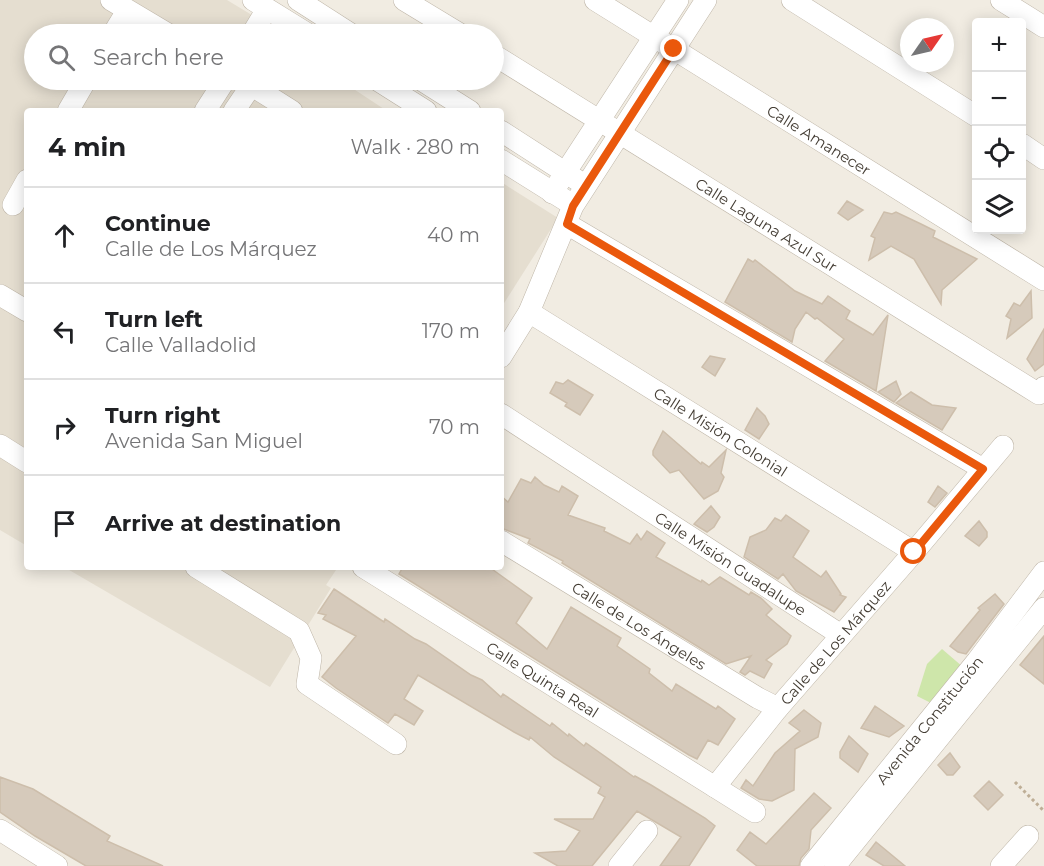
<!DOCTYPE html>
<html lang="en">
<head>
<meta charset="utf-8">
<style>
  body { margin:0; font-family:Montserrat,sans-serif; background:#f6f6f6; color:#202124 }
  .controls { position:absolute; right:18px; top:18px; display:grid; overflow:hidden; border-radius:6px; box-shadow:0 3px 15px #0003 }
  .controls button { width:54px; height:54px; display:grid; place-items:center; padding:0; border:0; border-bottom:2px solid #e0e0e0; background:#fff; color:#202124; font:30px sans-serif }
  .compass { position:absolute; left:900px; top:18px; width:54px; height:54px; border-radius:50%; background:#fff; box-shadow:0 3px 15px #0003; rotate:56deg }
  .stop { position:absolute; width:18px; height:18px; margin:-14px; border:4px solid #ea580c; border-radius:50%; background:#fff }
  .stop.end { background:#ea580c; border-color:#fff; box-shadow:0 2px 6px #0008 }
  .list { margin:0; padding:0; list-style:none }
  h2 { display:flex; justify-content:space-between; align-items:center; height:78px; margin:0; padding:0 24px; font-size:26px }
  h2 small { font-size:20px; font-weight:400; color:#757577 }
  .list li { display:grid; grid-template-columns:39px 1fr auto; gap:18px; align-items:center; box-sizing:border-box; height:96px; padding:0 24px; border-top:2px solid #e0e0e0 }
  .list b { display:block; font-size:22px; white-space:nowrap }
  .list p { margin:0; font-size:20px; white-space:nowrap; color:#757577 }
  .list em { font-size:20px; font-style:normal; color:#757577 }
  .icon { flex:none; width:33px; height:33px; fill:none; stroke:currentColor; stroke-width:2; stroke-linecap:round; stroke-linejoin:round }
  .map { position:relative; flex:none; width:1044px; height:866px; overflow:hidden }
  .search { position:absolute; background:#fff; box-shadow:0 3px 15px #0003; left:24px; top:24px; width:480px; height:66px; display:flex; align-items:center; gap:15px; box-sizing:border-box; padding:0 21px; border-radius:33px; color:#757577; font-size:22px }
  .panel { position:absolute; background:#fff; box-shadow:0 3px 15px #0003; left:24px; top:108px; width:480px; height:462px; border-radius:6px }
  .map>svg:first-child { display:block }
  .residential { fill:#e5ded0 }
  .green { fill:#cee6aa }
  .building { fill:#d6cabb; stroke:#cdbeab; stroke-width:1.5 }
  .lines { fill:none; stroke-linecap:round; stroke-linejoin:round }
  .minor-casing { stroke:#bfb6a8; stroke-width:22 }
  .path { stroke:#beae96; stroke-width:3; stroke-dasharray:3 3; stroke-linecap:butt }
  .minor { stroke:#fff; stroke-width:21 }
  .route { stroke:#ea580c; stroke-width:8 }
  .labels { text-anchor:middle; dominant-baseline:central; stroke-width:6; stroke-linejoin:round; paint-order:stroke }
  .street-label { font-size:15px; fill:#433c33; stroke:#fff }
</style>
</head>
<body>
<div class="map">
<svg width="1044" height="866" viewBox="0 0 1044 866">
  <rect width="100%" height="100%" fill="#f1ece2"/>
  <!-- residential -->
  <path class="residential" d="M0,0H227L283,34H34V80H340L387,111H27V546L0,530Z
    M501,182L558,218L501,308Z
    M64,567H338L326,585L331,588L270,687Z"/>
  <!-- green -->
  <path class="green" d="M942,649L963,667L931,703L917,696L927,664Z"/>
  <!-- building -->
  <path class="building" d="M847,201L863,210L848,220L838,213Z
    M884,212L892,214L896,212L921,224L935,231L933,237L977,259L942,290L941,304L914,259L891,246L869,260L875,238L871,236Z
    M748,259L753,262L755,260L795,291L822,304L828,296L850,311L846,319L873,335L888,315L876,391L825,361L844,339L817,318L815,319L806,312L795,329L792,342L725,302Z
    M1031,291L1032,318L1007,338L1011,319L1006,316L1014,303L1020,306Z
    M1044,329V364L1035,371L1027,359Z
    M710,356L725,359L715,376L702,367Z
    M568,380L593,395L580,415L565,406L567,403L550,393L556,382L563,384Z
    M896,381L901,394L894,402L878,392Z
    M911,392L932,405L956,408L942,430L896,403Z
    M757,408L765,416L769,424L759,439L745,430Z
    M663,431L701,464L702,462L709,467L726,450L721,473L724,477L718,491L704,499L679,470L670,473L653,455V451Z
    M535,477L544,485L559,492L562,486L578,496L568,515L605,528L604,531L630,544L637,534L641,540L647,531L665,543L656,557L701,582L702,580L709,585L720,577L749,595L751,592L761,598L772,609L766,615L791,636L787,644L766,660L772,664L764,678L750,671L745,675L740,672L751,656L726,664L562,563L563,561L528,543L530,539L501,528V496L508,502L521,479L531,483Z
    M938,486L947,493L935,507L928,502Z
    M711,506L720,517L714,527L707,532L694,524Z
    M786,515L809,531L793,557L821,577L826,571L841,594L840,595L846,597L834,612L796,591L783,574L778,579L744,557L750,537L766,530L775,518L781,521Z
    M979,521L987,532V537L979,546L965,536Z
    M403,567H489L532,598L516,623L547,649L571,607L621,638L617,646L650,669L649,673L672,691L676,684L716,709L718,706L735,719L718,745L708,740L697,759L689,755L399,574Z
    M334,589L384,622L385,619L415,639L426,644L471,675L482,680L501,697L503,694L550,726L552,723L568,736L569,734L584,746L586,743L634,777L635,776L651,785L705,818L715,826L689,866H660L681,837L637,811L592,866H558L535,853L566,851L580,831L554,819H593L605,797L598,793L601,787L554,757L530,737L529,740L514,732L418,675L404,699L423,711L414,725L395,714L388,723L336,688L322,677L356,636L323,619L326,615L318,613Z
    M995,594L1004,604L966,654L958,652L950,646L980,610L978,608Z
    M1044,636V684L1020,665Z
    M875,706L904,726L889,737L861,728Z
    M804,710L821,723L818,737L795,749L794,790L772,801L759,799L741,788L746,780L753,786L775,753L800,731L789,723Z
    M849,736L868,754L858,772L840,758V752Z
    M950,753L960,767L953,775H947L938,765Z
    M0,777L33,789L110,836L107,841L163,866H86L35,836L0,812Z
    M989,781L1003,795L988,810L974,796Z
    M814,793L831,808L811,830L809,849L801,858L799,866H757L737,850L750,832L766,844Z
    M876,842L905,866H884L866,855Z"/>
  <g class="lines">
    <!-- minor casing -->
    <g class="minor-casing">
      <g id="minor">
        <path d="M111,0L168,34"/>
        <path d="M253,0L308,34"/>
        <path d="M298,0L351,34"/>
        <path d="M404,0L460,34"/>
        <path id="s1" d="M595,0L1044,280"/>
        <path d="M792,0L976,116"/>
        <path d="M1001,0L1044,27"/>
        <path d="M113,34L127,11"/>
        <path d="M252,34L267,9"/>
        <path id="s2" d="M494,55L1039,394L1044,387"/>
        <path d="M243,80L292,111"/>
        <path d="M377,80L426,111"/>
        <path d="M421,80L470,111"/>
        <path d="M68,111L86,80"/>
        <path d="M205,111L225,80"/>
        <path d="M234,111L255,80"/>
        <path d="M501,131L577,180"/>
        <path d="M1022,144L1044,159"/>
        <path d="M501,160L565,200"/>
        <path d="M552,193L678,0"/>
        <path d="M13,205L27,180"/>
        <path d="M567,224L983,469"/>
        <path d="M0,295L27,311"/>
        <path id="s3" d="M529,312L914,552"/>
        <path d="M501,357L529,312L573,206L706,0"/>
        <path id="s4" d="M501,414L841,635"/>
        <path d="M0,445L27,462"/>
        <path id="s5" d="M501,541L758,698L778,708"/>
        <path d="M196,567L299,631L311,658L307,684L396,744"/>
        <path id="s6" d="M363,567L755,812"/>
        <path id="s7" d="M715,787L778,708L914,552L1003,446"/>
        <path d="M0,830L57,866"/>
        <path d="M619,866L647,831"/>
        <path id="s8" d="M811,866L977,661L1044,572"/>
        <path d="M835,866L1044,608"/>
        <path d="M1001,866L1028,836"/>
      </g>
    </g>
    <!-- path -->
    <path class="path" d="M1015,782L1044,811"/>
    <!-- minor -->
    <use href="#minor" class="minor"/>
  </g>
  <g class="lines">
    <!-- route -->
    <path class="route" d="M674,49L573,206L567,224L983,469L914,552"/>
  </g>
  <g class="labels">
    <!-- street labels -->
    <g class="street-label">
      <text stroke="none"><textPath href="#s1" startOffset="264">Calle Amanecer</textPath></text>
      <text stroke="none"><textPath href="#s2" startOffset="321">Calle Laguna Azul Sur</textPath></text>
      <text stroke="none"><textPath href="#s3" startOffset="226">Calle Misión Colonial</textPath></text>
      <text stroke="none"><textPath href="#s4" startOffset="274">Calle Misión Guadalupe</textPath></text>
      <text stroke="none"><textPath href="#s5" startOffset="162">Calle de Los Ángeles</textPath></text>
      <text stroke="none"><textPath href="#s7" startOffset="188">Calle de Los Márquez</textPath></text>
      <text stroke="none"><textPath href="#s6" startOffset="212">Calle Quinta Real</textPath></text>
      <text stroke="none"><textPath href="#s8" startOffset="188">Avenida Constitución</textPath></text>
    </g>
  </g>
</svg>
<div class="controls">
<button>+</button>
<button>−</button>
<button><svg class="icon" aria-label="locate" viewBox="0 0 24 24"><circle cx="12" cy="12" r="6"/><path d="M12 2v4M12 18v4M2 12h4M18 12h4"/></svg></button>
<button><svg class="icon" aria-label="layers" viewBox="0 0 24 24"><path d="M12 4l9 5-9 5-9-5zM3 14l9 5 9-5"/></svg></button>
</div>
<svg class="compass" viewBox="-18 -18 36 36"><path d="M0-13l5 13h-10z" fill="#e53935"/><path d="M0 13l5-13h-10z" fill="#757577"/></svg>
<div class="stop" style="left:914px;top:552px"></div>
<div class="stop end" style="left:674px;top:49px"></div>
<div class="search"><svg class="icon" aria-label="search" viewBox="0 0 24 24"><circle cx="10" cy="10" r="6"/><path d="M15 15l6 6"/></svg>Search here</div>
<section class="panel">
<h2>4 min<small>Walk · 280 m</small></h2>
<ul class="list">
<li><svg class="icon" aria-label="ahead" viewBox="0 0 24 24"><path d="M12 20V5M6 11l6-6 6 6"/></svg><div><b>Continue</b><p>Calle de Los Márquez</p></div><em>40 m</em></li>
<li><svg class="icon" aria-label="left" viewBox="0 0 24 24"><path d="M17 20v-9H6M10 6l-5 5 5 5"/></svg><div><b>Turn left</b><p>Calle Valladolid</p></div><em>170 m</em></li>
<li><svg class="icon" aria-label="right" viewBox="0 0 24 24"><path d="M7 20v-9h11M14 6l5 5-5 5"/></svg><div><b>Turn right</b><p>Avenida San Miguel</p></div><em>70 m</em></li>
<li><svg class="icon" aria-label="arrive" viewBox="0 0 24 24"><path d="M6 21V4h12l-3 4 3 4H6"/></svg><div><b>Arrive at destination</b></div></li>
</ul>
</section>
</div>
</body>
</html>
